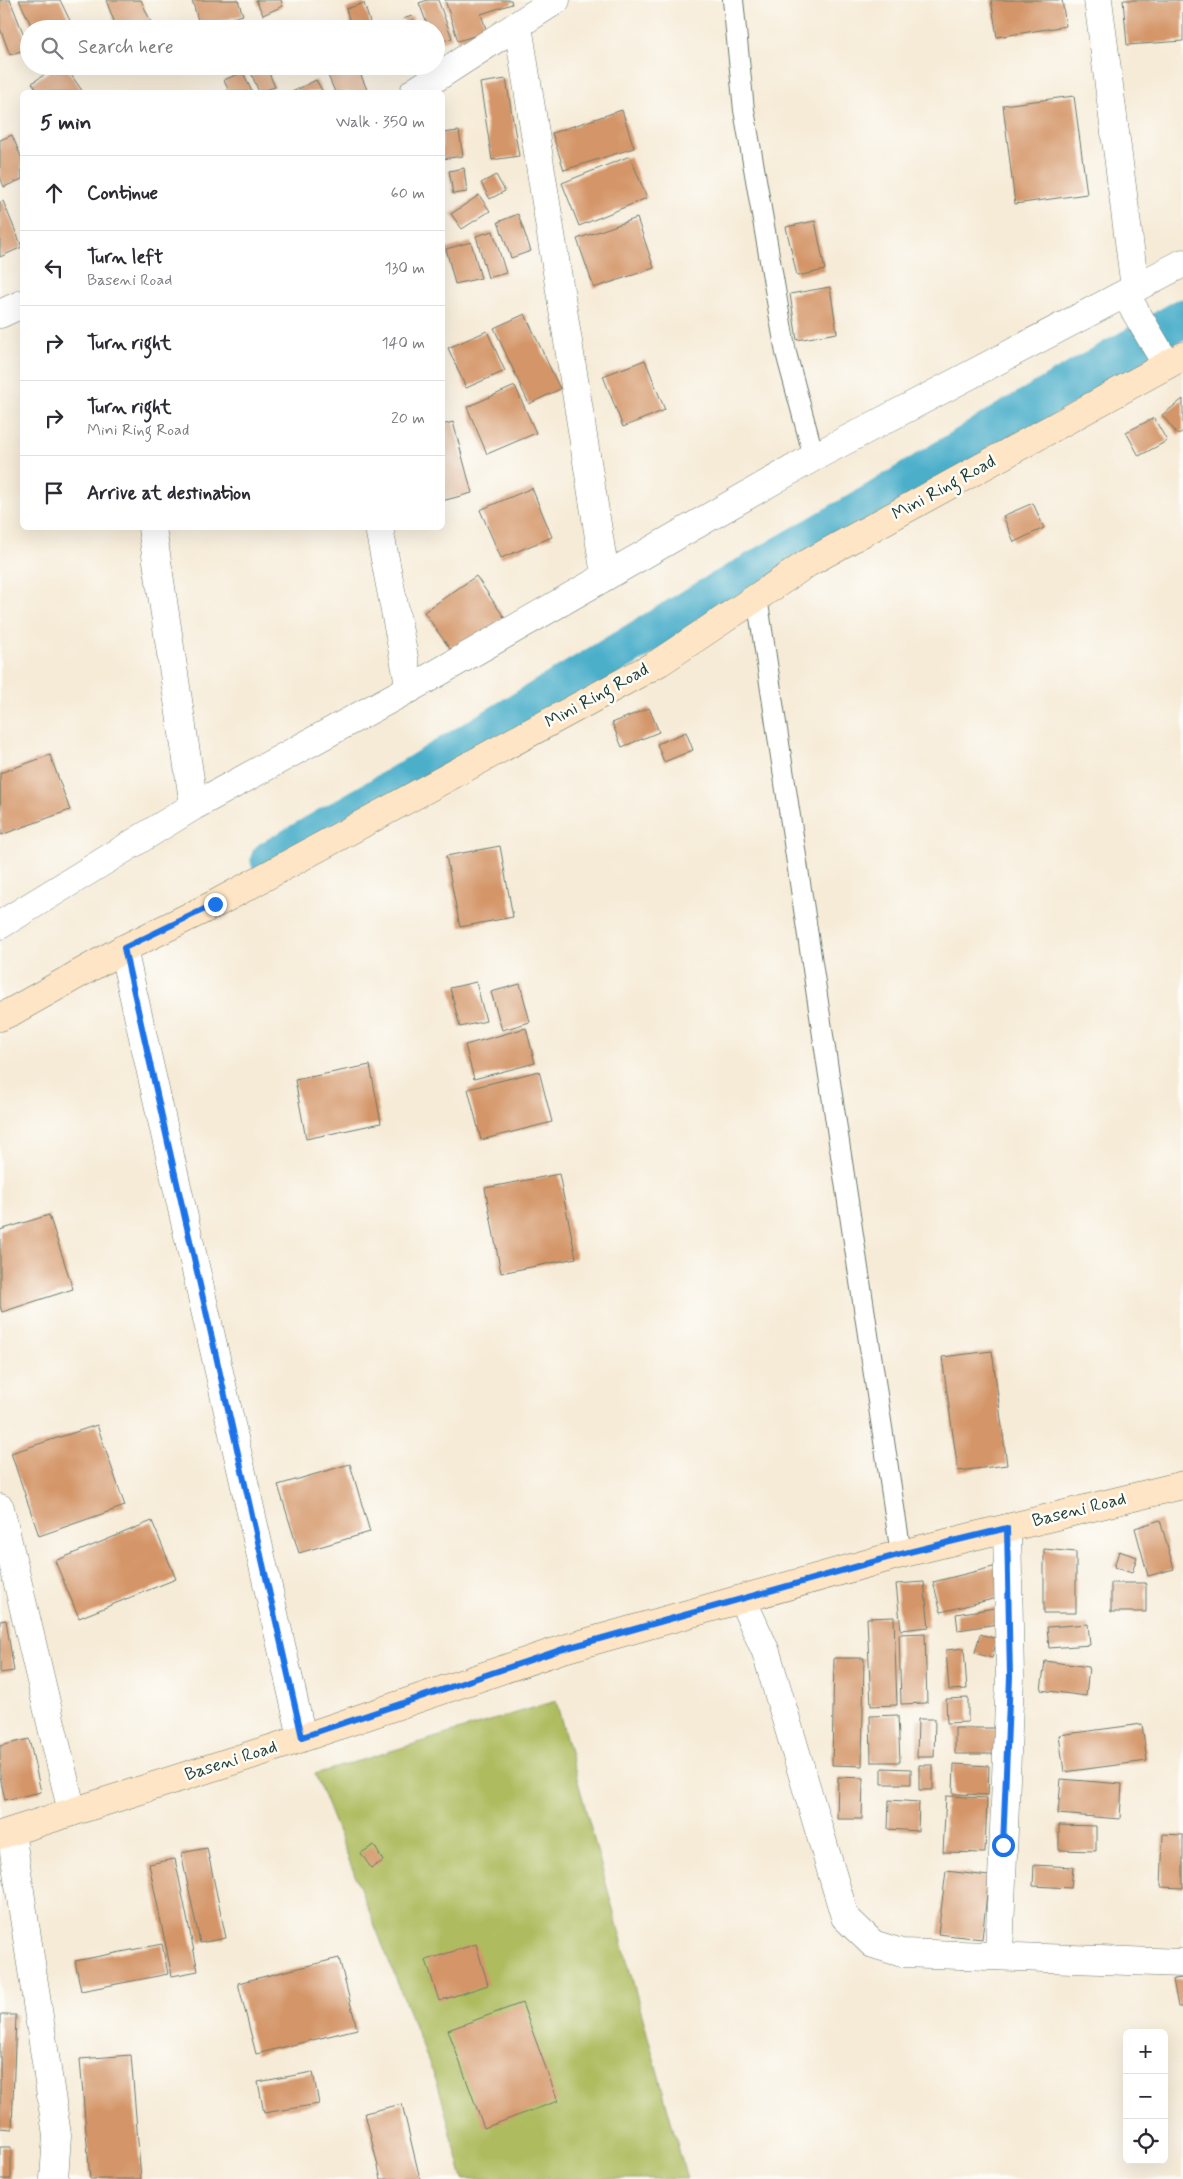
<!DOCTYPE html>
<html lang="en">
<head>
<meta charset="utf-8">
<style>
  body { margin:0; font-family:Mynerve,sans-serif; background:#f2f2f3; color:#2b2b33 }
  .controls { position:absolute; right:15px; bottom:15px; display:grid; overflow:hidden; border-radius:8px; box-shadow:0 5px 20px #0002 }
  .controls button { width:45px; height:45px; display:grid; place-items:center; padding:0; border:0; border-bottom:1px solid #e1e1e2; background:#fff; color:#2b2b33; font:25px sans-serif }
  .stop { position:absolute; width:15px; height:15px; margin:-11px; border:4px solid #1a73e8; border-radius:50%; background:#fff }
  .stop.end { background:#1a73e8; border-color:#fff; box-shadow:0 1px 5px #0008 }
  .list { margin:0; padding:0; list-style:none }
  h2 { display:flex; justify-content:space-between; align-items:center; height:65px; margin:0; padding:0 20px; font-size:21px }
  h2 small { font-size:16px; font-weight:400; color:#7c7c81 }
  .list li { display:grid; grid-template-columns:32px 1fr auto; gap:15px; align-items:center; box-sizing:border-box; height:75px; padding:0 20px; border-top:1px solid #e1e1e2 }
  .list b { display:block; font-size:19px; white-space:nowrap }
  .list p { margin:0; font-size:16px; white-space:nowrap; color:#7c7c81 }
  .list em { font-size:16px; font-style:normal; color:#7c7c81 }
  .icon { flex:none; width:28px; height:28px; fill:none; stroke:currentColor; stroke-width:2; stroke-linecap:round; stroke-linejoin:round }
  .map { position:relative; flex:none; width:1183px; height:2179px; overflow:hidden }
  .search { position:absolute; background:#fff; box-shadow:0 5px 20px #0002; left:20px; top:20px; width:425px; height:55px; display:flex; align-items:center; gap:12px; box-sizing:border-box; padding:0 18px; border-radius:28px; color:#7c7c81; font-size:19px }
  .panel { position:absolute; background:#fff; box-shadow:0 5px 20px #0002; left:20px; top:90px; width:425px; height:440px; border-radius:8px }
  .map>svg:first-child { display:block }
  .green { fill:#aebc5f; stroke:#667c4a }
  .lines { fill:none; stroke-linecap:round; stroke-linejoin:round }
  .canal { stroke:#4bafca; stroke-width:39 }
  .building { fill:#d49568 }
  .lane-casing { stroke:#6a7a6d; stroke-width:22 }
  .street-casing { stroke:#6a7a6d; stroke-width:29 }
  .secondary-casing { stroke:#6a7a6d; stroke-width:29 }
  .lane { stroke:#fff; stroke-width:20 }
  .street { stroke:#fff; stroke-width:28 }
  .secondary { stroke:#fee5c5; stroke-width:28 }
  .route { stroke:#1a73e8; stroke-width:6 }
  .labels { text-anchor:middle; dominant-baseline:central; stroke-width:5; stroke-linejoin:round; paint-order:stroke }
  .street-label { font-size:18px; fill:#1f3d34; stroke:#fdfcf7 }
</style>
</head>
<body>
<div class="map">
<svg width="1183" height="2179" viewBox="0 0 1183 2179">
  <rect width="100%" height="100%" fill="#fdfcf7"/>
  <filter id="ink" filterUnits="userSpaceOnUse"><feTurbulence type="fractalNoise" baseFrequency=".02" numOctaves="2"/><feDisplacementMap in="SourceGraphic" scale="10" xChannelSelector="R" yChannelSelector="G"/><feConvolveMatrix kernelMatrix="1 2 1 2 8 2 1 2 1" color-interpolation-filters="sRGB"/></filter>
  <filter id="wash" filterUnits="userSpaceOnUse"><feTurbulence type="fractalNoise" baseFrequency=".0096" numOctaves="4" result="noise"/><feDisplacementMap in="SourceGraphic" scale="20" xChannelSelector="R" yChannelSelector="G"/><feGaussianBlur stdDeviation="1.12" result="paint"/><feColorMatrix in="noise" values="0 0 0 0 0 0 0 0 0 0 0 0 0 0 0 0 0 1.4 0 .05"/><feComposite in="paint" operator="in"/></filter>
  <g filter="url(#wash)">
    <rect width="100%" height="100%" fill="#f6ebd7"/>
    <!-- green -->
    <path class="green" d="M556,1701L687,2179H463L439,2088L315,1774Z"/>
    <g class="lines">
      <!-- canal -->
      <path class="canal" d="M270,860L374,800L710,597L875,502L1006,421L1183,318"/>
    </g>
    <g id="blocks">
      <!-- building -->
      <path class="building" d="M0,0H10L29,48L10,55L0,28Z
        M19,0H60L74,29H33Z
        M106,0H141L154,29H117Z
        M192,0H238L243,15L200,27Z
        M256,0H281L283,6L263,15Z
        M427,0H438L452,38L436,44V29H429L419,3Z
        M445,0H511L512,4L481,14L487,32L458,41Z
        M991,0H1062L1066,26L997,37Z
        M1123,0H1183V41L1127,45Z
        M364,3L372,29H352L346,9Z
        M412,16L416,29H406L403,19Z
        M57,66H65L83,92H39L32,83Z
        M248,66H266L275,87L259,92Z
        M324,66H357L368,92H335Z
        M243,72L252,92H229L224,80Z
        M506,79L519,156L492,160L480,83Z
        M316,80L323,92H292Z
        M1074,96L1087,194L1015,204L1003,105Z
        M622,110L634,148L564,170L552,133Z
        M459,131L463,156L442,159V133Z
        M12,135L22,159V179L4,187L0,177V140Z
        M630,156L647,198L579,226L562,183Z
        M464,168L467,192L453,194L449,171Z
        M496,175L505,191L490,199L481,183Z
        M479,195L490,211L462,229L451,214Z
        M3,201L22,247L0,257V202Z
        M518,214L531,251L511,258L498,222Z
        M637,218L654,268L594,288L577,239Z
        M815,221L825,270L797,276L786,227Z
        M493,231L506,273L488,278L476,236Z
        M471,242L481,278L455,284L446,249Z
        M830,287L837,333L797,340L790,294Z
        M525,314L560,389L529,404L494,328Z
        M487,331L505,371L466,388L448,348Z
        M645,360L665,410L623,427L603,376Z
        M515,386L536,433L487,454L467,407Z
        M1183,399V431L1178,435L1162,415Z
        M1154,418L1167,441L1139,456L1126,432Z
        M453,422L472,493L442,501V425Z
        M532,488L552,537L501,558L480,510Z
        M1033,503L1044,528L1014,542L1003,516Z
        M476,576L508,623L457,659L424,612Z
        M649,708L659,732L622,747L612,723Z
        M686,732L693,750L664,762L657,744Z
        M50,755L70,810L1,835L0,773Z
        M500,846L513,917L460,927L446,856Z
        M476,982L486,1021L460,1027L450,988Z
        M520,984L530,1022L502,1030L491,992Z
        M526,1028L535,1063L474,1079L465,1045Z
        M370,1065L381,1123L306,1139L295,1080Z
        M539,1071L552,1122L481,1140L468,1089Z
        M559,1174L576,1258L501,1273L485,1188Z
        M49,1215L73,1289L2,1312L0,1306V1230Z
        M992,1351L1007,1465L958,1471L942,1357Z
        M97,1425L125,1506L39,1536L11,1453Z
        M350,1464L370,1532L299,1553L278,1485Z
        M1160,1520L1174,1569L1148,1576L1135,1528Z
        M152,1521L176,1579L79,1618L55,1561Z
        M1044,1549L1076,1552V1613H1044Z
        M1119,1551L1137,1557L1132,1573L1114,1567Z
        M1005,1564L1013,1594L941,1612L933,1582Z
        M924,1582L929,1627L901,1630L896,1584Z
        M1111,1583H1146V1612H1111Z
        M1014,1605L1017,1621L958,1630L956,1614Z
        M894,1617L897,1705L871,1706L867,1618Z
        M6,1620L14,1671L0,1673V1621Z
        M1088,1624L1090,1645L1049,1648L1047,1627Z
        M925,1633L927,1703L901,1704L899,1634Z
        M980,1634L997,1639L992,1658L975,1653Z
        M964,1648L967,1689L949,1690L946,1650Z
        M834,1658H864L862,1766L832,1765Z
        M1045,1661L1089,1667L1086,1696L1041,1690Z
        M968,1698V1722L947,1723L946,1699Z
        M898,1715L900,1762H871L870,1716Z
        M918,1719H935L934,1757H917Z
        M1142,1724L1147,1761L1064,1772L1059,1735Z
        M955,1728H1003V1754H955Z
        M29,1739L41,1792L5,1800L0,1777V1746Z
        M954,1764L989,1766L988,1795L953,1794Z
        M919,1765H933V1790H919Z
        M882,1768L911,1769V1784H882Z
        M838,1777L863,1778L862,1819H837Z
        M1061,1779L1122,1784L1120,1819L1058,1814Z
        M946,1796L987,1798L985,1853L943,1852Z
        M889,1800L919,1802L918,1831L888,1829Z
        M1059,1825L1096,1826V1851L1059,1850Z
        M1163,1834L1183,1835V1888L1161,1887Z
        M374,1845L383,1861L371,1868L361,1853Z
        M207,1848L226,1938L200,1943L181,1853Z
        M175,1859L198,1971L172,1976L149,1864Z
        M1034,1865L1073,1867L1071,1888L1033,1886Z
        M946,1871L989,1876L982,1939L938,1934Z
        M162,1944L168,1974L81,1991L75,1961Z
        M476,1944L488,1985L439,2001L426,1960Z
        M339,1958L357,2029L256,2054L238,1983Z
        M1183,1978V2007H1178L1173,1979Z
        M522,2003L558,2101L484,2128L448,2030Z
        M0,2015H16L12,2129L0,2128Z
        M131,2055L141,2179H90L80,2059Z
        M313,2072L319,2104L264,2113L258,2082Z
        M402,2104L420,2179H381L365,2113Z
        M0,2147H11V2179H0Z"/>
    </g>
  </g>
  <g filter="url(#ink)">
    <use href="#blocks" fill-opacity="0" stroke="#6a7a6d" stroke-width="1"/>
    <g class="lines">
      <!-- lane casing -->
      <g class="lane-casing">
        <path id="lane" d="M733,0L744,110L786,353L814,457
          M757,597L901,1554"/>
      </g>
      <!-- street casing -->
      <g class="street-casing">
        <path id="street" d="M1098,0L1135,288
          M518,26L605,575
          M414,92L556,0
          M1125,294L1167,365
          M0,314L22,304
          M379,528L410,689
          M194,806L427,679L814,457L1183,263
          M0,925L194,806L152,528
          M123,949L302,1737
          M0,1508L72,1812
          M742,1599L766,1652L845,1917L873,1944L902,1953L1183,1963
          M11,1832L57,2135L54,2179
          M999,1955L1010,1677L1007,1528"/>
      </g>
      <!-- secondary casing -->
      <g class="secondary-casing">
        <path id="secondary" d="M0,1017L13,1011L123,949L215,904L660,662L808,563L1183,356
          M0,1835L273,1748L560,1650L901,1554L1183,1485"/>
      </g>
      <!-- lane -->
      <use href="#lane" class="lane"/>
      <!-- street -->
      <use href="#street" class="street"/>
      <!-- secondary -->
      <use href="#secondary" class="secondary"/>
    </g>
  </g>
  <g class="lines" filter="url(#ink)">
    <!-- route -->
    <path class="route" d="M215,904L124,948L302,1737L560,1650L901,1554L1007,1528L1010,1677L1003,1845"/>
  </g>
  <g class="labels">
    <!-- street labels -->
    <g class="street-label">
      <text transform="translate(944 488) rotate(-29)">Mini Ring Road</text>
      <text transform="translate(597 696) rotate(-29)">Mini Ring Road</text>
      <text transform="translate(1079 1510) rotate(-14)">Baseni Road</text>
      <text transform="translate(231 1761) rotate(-18)">Baseni Road</text>
    </g>
  </g>
</svg>
<div class="controls">
<button>+</button>
<button>−</button>
<button><svg class="icon" aria-label="locate" viewBox="0 0 24 24"><circle cx="12" cy="12" r="6"/><path d="M12 2v4M12 18v4M2 12h4M18 12h4"/></svg></button>
</div>
<div class="stop" style="left:1003px;top:1845px"></div>
<div class="stop end" style="left:215px;top:904px"></div>
<div class="search"><svg class="icon" aria-label="search" viewBox="0 0 24 24"><circle cx="10" cy="10" r="6"/><path d="M15 15l6 6"/></svg>Search here</div>
<section class="panel">
<h2>5 min<small>Walk · 350 m</small></h2>
<ul class="list">
<li><svg class="icon" aria-label="ahead" viewBox="0 0 24 24"><path d="M12 20V5M6 11l6-6 6 6"/></svg><div><b>Continue</b></div><em>60 m</em></li>
<li><svg class="icon" aria-label="left" viewBox="0 0 24 24"><path d="M17 20v-9H6M10 6l-5 5 5 5"/></svg><div><b>Turn left</b><p>Baseni Road</p></div><em>130 m</em></li>
<li><svg class="icon" aria-label="right" viewBox="0 0 24 24"><path d="M7 20v-9h11M14 6l5 5-5 5"/></svg><div><b>Turn right</b></div><em>140 m</em></li>
<li><svg class="icon" aria-label="right" viewBox="0 0 24 24"><path d="M7 20v-9h11M14 6l5 5-5 5"/></svg><div><b>Turn right</b><p>Mini Ring Road</p></div><em>20 m</em></li>
<li><svg class="icon" aria-label="arrive" viewBox="0 0 24 24"><path d="M6 21V4h12l-3 4 3 4H6"/></svg><div><b>Arrive at destination</b></div></li>
</ul>
</section>
</div>
</body>
</html>
